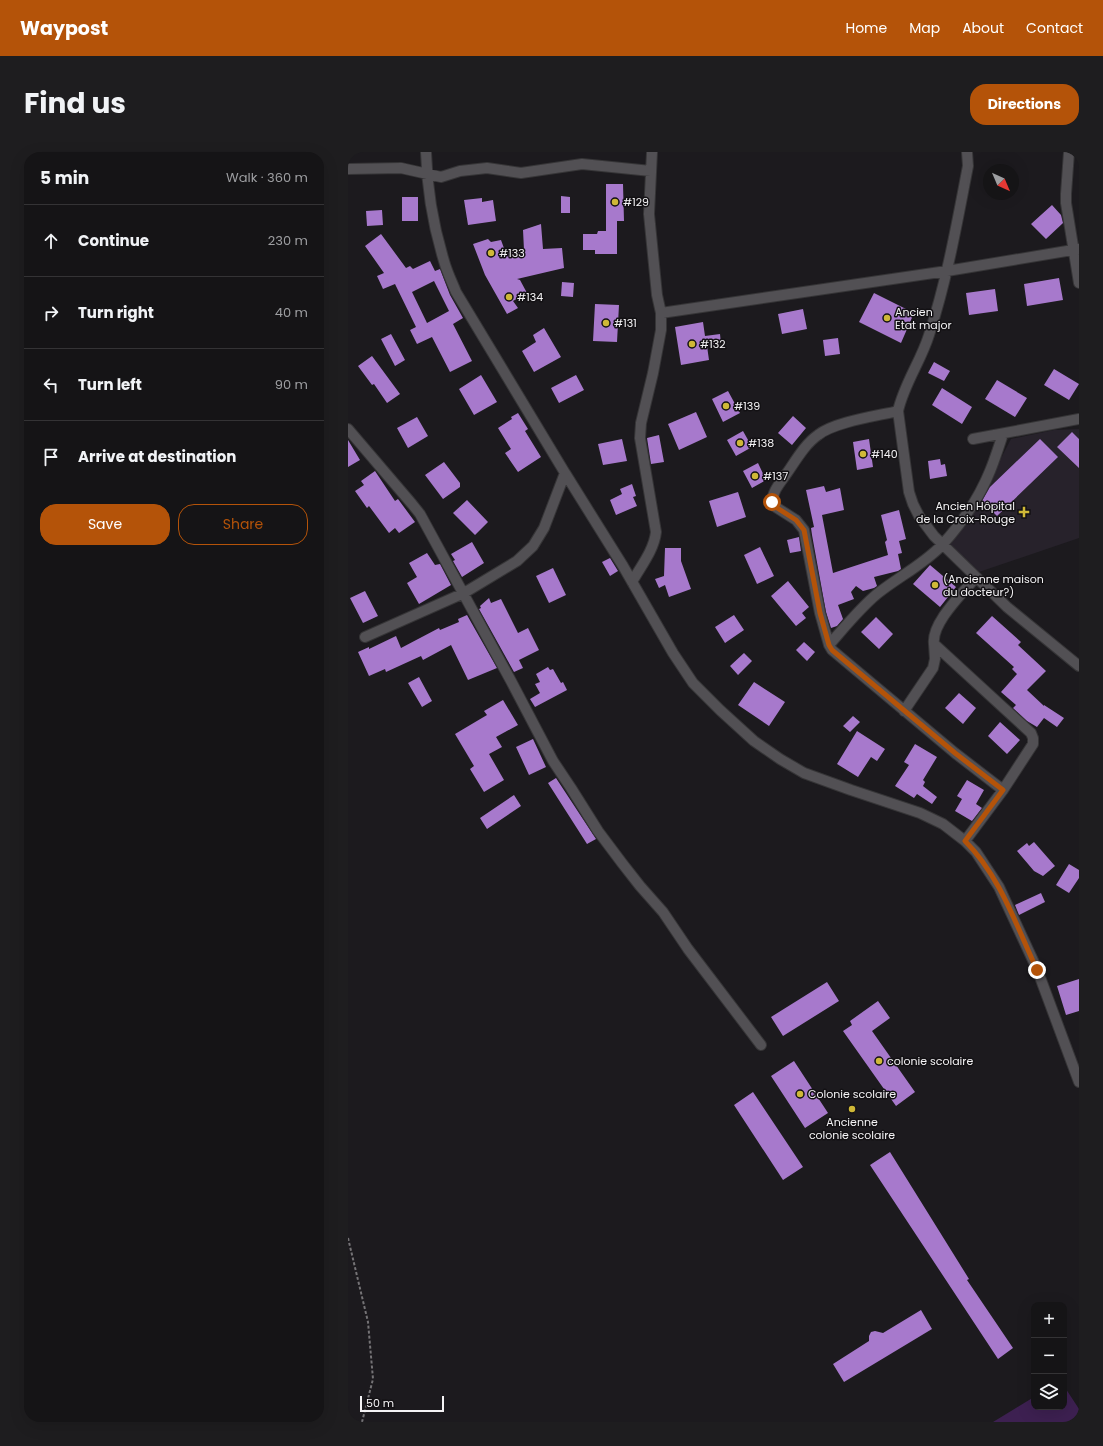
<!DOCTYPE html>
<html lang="en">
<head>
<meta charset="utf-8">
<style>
  body { margin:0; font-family:Poppins,sans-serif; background:#1e1d1f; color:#f1f3f6 }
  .controls { position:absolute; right:12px; bottom:12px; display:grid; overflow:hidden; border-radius:8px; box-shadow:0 4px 16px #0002 }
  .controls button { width:36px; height:36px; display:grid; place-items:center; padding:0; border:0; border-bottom:1px solid #343335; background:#151416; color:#f1f3f6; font:20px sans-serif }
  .compass { position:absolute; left:635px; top:12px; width:36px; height:36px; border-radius:50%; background:#151416; box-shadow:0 4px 16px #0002; rotate:136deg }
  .scale { position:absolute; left:12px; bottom:10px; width:84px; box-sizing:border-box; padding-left:4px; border:2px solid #f4f3f5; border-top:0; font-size:11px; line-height:14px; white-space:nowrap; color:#f4f3f5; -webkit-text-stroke:3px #131114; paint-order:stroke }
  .stop { position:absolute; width:12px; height:12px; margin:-9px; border:3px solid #b45309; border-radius:50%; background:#fff }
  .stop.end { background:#b45309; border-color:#fff; box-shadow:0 1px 4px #0008 }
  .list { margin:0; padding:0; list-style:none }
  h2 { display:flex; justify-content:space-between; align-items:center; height:52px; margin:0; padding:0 16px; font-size:17px }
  h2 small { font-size:13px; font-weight:400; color:#9d9ea1 }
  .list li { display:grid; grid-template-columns:26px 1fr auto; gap:12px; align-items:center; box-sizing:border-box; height:72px; padding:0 16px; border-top:1px solid #343335 }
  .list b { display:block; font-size:15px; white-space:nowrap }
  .list em { font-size:13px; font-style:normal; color:#9d9ea1 }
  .actions { display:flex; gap:8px; padding:12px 16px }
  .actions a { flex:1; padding:9px 0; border:1px solid #b45309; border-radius:16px; text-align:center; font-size:14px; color:#b45309 }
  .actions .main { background:#b45309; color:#fff }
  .icon { flex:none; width:22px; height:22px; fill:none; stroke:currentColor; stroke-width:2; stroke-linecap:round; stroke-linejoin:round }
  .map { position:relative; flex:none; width:731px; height:1270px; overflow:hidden; border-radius:16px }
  header { display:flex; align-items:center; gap:24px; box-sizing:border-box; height:56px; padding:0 20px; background:#b45309; color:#fff }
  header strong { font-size:19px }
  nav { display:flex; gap:22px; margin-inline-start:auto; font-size:14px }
  .intro { display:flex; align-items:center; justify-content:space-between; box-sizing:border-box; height:96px; padding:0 24px }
  h1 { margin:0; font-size:28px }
  .button { padding:10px 18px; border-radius:16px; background:#b45309; color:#fff; font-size:14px; font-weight:700 }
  main { display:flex; gap:24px; padding:0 24px }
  aside { flex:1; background:#151416; border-radius:16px; box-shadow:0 4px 16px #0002 }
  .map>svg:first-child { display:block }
  .built { fill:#27222b }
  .green { fill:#3d2051 }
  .building { fill:#a779cc; fill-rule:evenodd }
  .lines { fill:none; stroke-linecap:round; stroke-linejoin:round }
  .minor-casing { stroke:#363537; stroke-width:12 }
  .path { stroke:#757376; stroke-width:2; stroke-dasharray:3 2; stroke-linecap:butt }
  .minor { stroke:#525054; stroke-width:10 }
  .route { stroke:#b45309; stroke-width:5 }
  .poi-dot { fill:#cfb837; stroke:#131114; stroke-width:1.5 }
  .labels { text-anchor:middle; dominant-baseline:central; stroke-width:3; stroke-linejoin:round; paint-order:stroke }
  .poi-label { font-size:11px; fill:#f4f3f5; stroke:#131114; text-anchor:start }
</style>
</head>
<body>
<header>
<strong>Waypost</strong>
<nav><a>Home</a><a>Map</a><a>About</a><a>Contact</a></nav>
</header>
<div class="intro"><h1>Find us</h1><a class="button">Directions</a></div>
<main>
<aside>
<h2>5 min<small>Walk · 360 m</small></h2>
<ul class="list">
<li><svg class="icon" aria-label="ahead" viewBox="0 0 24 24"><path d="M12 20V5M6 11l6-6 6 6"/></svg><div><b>Continue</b></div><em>230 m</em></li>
<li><svg class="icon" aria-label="right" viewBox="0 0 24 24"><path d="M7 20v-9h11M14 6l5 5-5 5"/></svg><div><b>Turn right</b></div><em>40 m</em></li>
<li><svg class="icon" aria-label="left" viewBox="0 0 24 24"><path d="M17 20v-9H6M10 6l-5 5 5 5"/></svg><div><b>Turn left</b></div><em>90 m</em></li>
<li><svg class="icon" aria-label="arrive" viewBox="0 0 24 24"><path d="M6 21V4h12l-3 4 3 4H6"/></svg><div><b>Arrive at destination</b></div></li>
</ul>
<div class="actions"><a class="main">Save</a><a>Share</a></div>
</aside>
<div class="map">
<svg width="731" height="1270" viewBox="0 0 731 1270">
  <rect width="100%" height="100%" fill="#1c1a1e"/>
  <!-- built -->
  <path class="built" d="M731,277V386L628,421L598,392L639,333L663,287L706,278Z"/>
  <!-- green -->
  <path class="green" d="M716,1234L731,1257V1270H645L686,1245V1255H716Z"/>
  <!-- building -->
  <path class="building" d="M258,32H275L276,69H269V102H247V98H235V82H249L250,79H258Z
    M213,44L222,45V61H213Z
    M54,45H70V69H54Z
    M134,46V50L145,48L148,69L120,73L116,48Z
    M704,53L713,63L715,71L698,87L683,72Z
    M34,58L35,73L19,74L18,59Z
    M193,72L195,97L214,96L216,116L169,127L172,128L179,141L165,149L170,156L159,162L137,123L125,92L140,87L143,90L153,88L157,99L176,98L175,78Z
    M33,82L58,116L62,114L65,117L82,109L87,119L92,117L102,143L115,166L105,172L124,209L102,220L84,185L69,192L62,178L68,175L47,132L35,137L29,124L36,121L17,94ZM86,129L101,159L79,171L64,140Z
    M711,126L715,148L679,154L676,132Z
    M214,130L226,131L225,145L213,144Z
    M647,137L650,159L621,163L618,141Z
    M526,141L566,161L553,191L511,170Z
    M247,152L271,153L269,190L245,189Z
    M455,157L459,177L434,182L430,162Z
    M355,170L357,184L372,182L373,192L359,194L361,208L333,213L327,175Z
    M196,176L213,205L186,220L174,199L188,190L185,183Z
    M43,182L57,208L47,214L33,187Z
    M490,186L492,202L477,204L475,188Z
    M24,204L52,242L39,251L26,232L24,233L10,214Z
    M586,210L602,219L596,229L580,221Z
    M706,217L731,232L721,248L696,233Z
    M133,223L149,250L126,263L111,237Z
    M228,223L236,238L211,251L203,236Z
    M649,228L679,246L667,265L637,247Z
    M594,236L624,255L614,272L584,253Z
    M380,239L392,261L375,270L364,247Z
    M348,260L359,285L331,298L320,272Z
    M170,261L180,277L177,279L193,305L170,320L157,301L163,297L150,276L164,267L163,265Z
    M445,264L458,276L444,293L430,281Z
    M69,265L80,284L60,296L49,276Z
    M395,279L404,295L388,304L379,288Z
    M724,280L731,287V316L709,295Z
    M311,283L316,310L303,312L299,286Z
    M274,287L279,309L255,313L250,292Z
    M521,287L525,315L509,318L505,290Z
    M692,287L710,305L649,364L634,349L642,335Z
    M0,288L12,308L0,315Z
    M592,307L593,313L597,312L599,324L582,327L580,309Z
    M96,310L112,331V335L95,347L77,323Z
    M410,311L418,328L404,336L395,319Z
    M27,319L47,349L50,347L67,370L51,381L47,376L41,381L21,354L19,356L7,339L16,333L13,329Z
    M284,332L288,344L285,345L289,354L268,363L262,348L274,342L272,337Z
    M476,334L478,340L492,336L496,358L474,363L485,421L540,403L537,390L539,388L533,363L551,358L558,387L551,389L554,401L550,402L553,417L550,419L526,425L529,434L526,436L515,439L508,434L503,440L506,447L490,453L495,467L489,474L483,476L478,460L464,383L463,376L466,375L458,338Z
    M390,340L398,365L369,375L361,349Z
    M119,348L140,370L127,383L105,361Z
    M451,385L453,399L442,401L439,388Z
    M124,390L136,411L114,425L105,409L107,408L103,402Z
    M412,395L426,424L409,432L396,403Z
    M317,396H333V409L343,437L321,445L317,433L311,436L307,427L316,424Z
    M79,401L87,413L92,412L103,433L71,452L59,431L69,425L61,411Z
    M262,406L270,419L262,424L254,410Z
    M582,413L608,435L592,455L565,432Z
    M205,416L218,443L201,451L188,424Z
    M440,429L461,455L454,461L458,466L448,474L423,444Z
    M17,439L30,464L15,471L2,446Z
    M141,446L143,451L153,447L170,481L180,476L191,498L171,508L175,516L166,520L131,457L133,456L132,454Z
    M119,463L149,516L120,528L103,493L75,508L73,504L38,520L37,517L21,524L10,500L21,495V497L48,484L53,496L91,476L92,478L111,470L110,467Z
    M386,463L396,478L377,491L367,475Z
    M644,464L673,490L670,493L698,519L679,538L696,554V553L716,566L709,575L696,566L689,575L679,569L665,556L668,553L653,540L669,522L664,517L666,515L628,481Z
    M528,465L545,482L531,497L513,480Z
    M456,490L467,500L459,509L448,498Z
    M396,501L404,509L390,523L382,514Z
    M200,515L202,518L205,517L213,531L215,530L219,538L187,555L182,547L192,541L187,532L192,530L188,522Z
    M71,525L84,549L74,555L60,531Z
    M406,530L437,550L421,574L390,553Z
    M611,541L628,556L615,572L597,556Z
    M155,548L170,573L148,585L154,595L141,602L156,628L136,640L122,617L126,614L107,582L139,563L136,559Z
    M505,564L512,570L502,580L495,574Z
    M652,570L672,588L659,602L640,584Z
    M509,579L537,597L529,609L523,605L510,625L489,612Z
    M185,587L198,615L181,623L168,595Z
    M567,592L589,605L575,628L577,630L575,634L589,645L584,652L569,642L566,646L547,634L561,613L556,610Z
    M208,626L248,687L239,692L200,631Z
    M619,628L636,638L628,652L634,656L624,669L607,659L614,647L609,644Z
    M166,643L173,654L139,677L132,666Z
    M686,690L707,714L695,724L686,719L669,699L679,691L681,694Z
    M721,712L731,718V726L721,741L708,733Z
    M693,741L697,750L671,763L667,753Z
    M731,827V859L718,863L709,834Z
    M479,830L491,849L435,884L423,865Z
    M530,849L542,866L524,879L567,940L548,954L495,879L504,873L502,869Z
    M446,909L480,961L457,976L423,924Z
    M405,940L455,1015L435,1028L386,953Z
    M542,1000L621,1127L619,1128L665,1196L650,1207L522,1013Z
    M573,1158L584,1177L496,1230L485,1212L521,1189V1184L523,1180L527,1179L535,1181Z"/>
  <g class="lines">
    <!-- minor casing -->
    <g class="minor-casing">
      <path id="minor" d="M619,0L620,14C609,71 599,128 581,183C573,209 556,232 550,259L561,340L565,352L571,364L586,384L659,455L731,514
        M721,0L718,42V51L731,131
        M0,17L53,16L93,25L112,19L139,16L173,21L234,12L303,19
        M313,161L599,119L731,97
        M550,259C529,264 486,270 470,283C457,292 448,308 439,321C433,330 424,339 424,351L426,354L448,368L456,378L472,461L481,493L484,498L607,601L655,638
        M0,277L64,352L72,362L163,529L205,609L223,636L250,679L274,711L292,734L315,760L340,797L413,893
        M625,287L731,267
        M217,321L275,414L325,501L345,531L372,558L406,589L432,607L456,621L503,638L572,661L595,672L617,689L628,700L651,735L689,817L731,930
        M284,430C293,414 306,398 308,380L292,286L293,271L305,221L313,178V161L309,143L301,62L304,0
        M17,485L116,441L169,409L185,394L196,376L217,321L108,140C104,130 99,120 96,109C85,73 79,37 78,0
        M481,493C496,476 511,457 529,442C550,425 575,413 594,393C614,371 631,346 642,319C647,307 651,294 655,282
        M556,559L585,516L587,507L586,492
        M617,689L655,638L685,592V586L683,581L586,492C583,471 615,441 628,425"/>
    </g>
    <!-- path -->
    <path class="path" d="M0,1086L20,1170L25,1227L14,1270"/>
    <!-- minor -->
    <use href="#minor" class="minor"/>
  </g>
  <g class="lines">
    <!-- route -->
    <path class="route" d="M424,350L426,354L448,368L456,378L472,461L481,493L484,498L607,601L655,638L617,689C652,724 668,773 689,818"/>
  </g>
  <!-- markers -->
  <g class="poi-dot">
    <circle cx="267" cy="50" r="4"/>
    <circle cx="143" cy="101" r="4"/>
    <circle cx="161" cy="145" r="4"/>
    <circle cx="539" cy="166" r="4"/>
    <circle cx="258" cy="171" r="4"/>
    <circle cx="344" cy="192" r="4"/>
    <circle cx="378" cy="254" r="4"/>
    <circle cx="392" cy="291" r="4"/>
    <circle cx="515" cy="302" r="4"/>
    <circle cx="407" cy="324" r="4"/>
    <path d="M674 354h4v4h4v4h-4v4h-4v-4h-4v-4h4z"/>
    <circle cx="587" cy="433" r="4"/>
    <circle cx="531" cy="909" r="4"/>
    <circle cx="452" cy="942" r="4"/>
    <circle cx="504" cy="957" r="4"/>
  </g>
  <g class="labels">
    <!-- poi labels -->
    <g class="poi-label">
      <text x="275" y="50">#129</text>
      <text x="151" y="101">#133</text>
      <text x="169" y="145">#134</text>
      <text x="547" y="160">Ancien<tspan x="547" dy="13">Etat major</tspan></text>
      <text x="266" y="171">#131</text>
      <text x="352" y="192">#132</text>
      <text x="386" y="254">#139</text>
      <text x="400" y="291">#138</text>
      <text x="523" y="302">#140</text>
      <text x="415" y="324">#137</text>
      <text x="667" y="354" text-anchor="end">Ancien Hôpital<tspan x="667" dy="13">de la Croix-Rouge</tspan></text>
      <text x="595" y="427">(Ancienne maison<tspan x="595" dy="13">du docteur?)</tspan></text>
      <text x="539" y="909">colonie scolaire</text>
      <text x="460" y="942">Colonie scolaire</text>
      <text x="504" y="970" text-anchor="middle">Ancienne<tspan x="504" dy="13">colonie scolaire</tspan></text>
    </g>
  </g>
</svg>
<div class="controls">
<button>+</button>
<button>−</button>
<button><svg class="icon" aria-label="layers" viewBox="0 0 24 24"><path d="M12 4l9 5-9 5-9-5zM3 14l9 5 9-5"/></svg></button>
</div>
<svg class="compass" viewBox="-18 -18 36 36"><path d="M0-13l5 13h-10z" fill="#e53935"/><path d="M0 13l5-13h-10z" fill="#9d9ea1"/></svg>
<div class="scale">50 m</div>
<div class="stop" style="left:424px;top:350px"></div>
<div class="stop end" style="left:689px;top:818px"></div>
</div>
</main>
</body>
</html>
